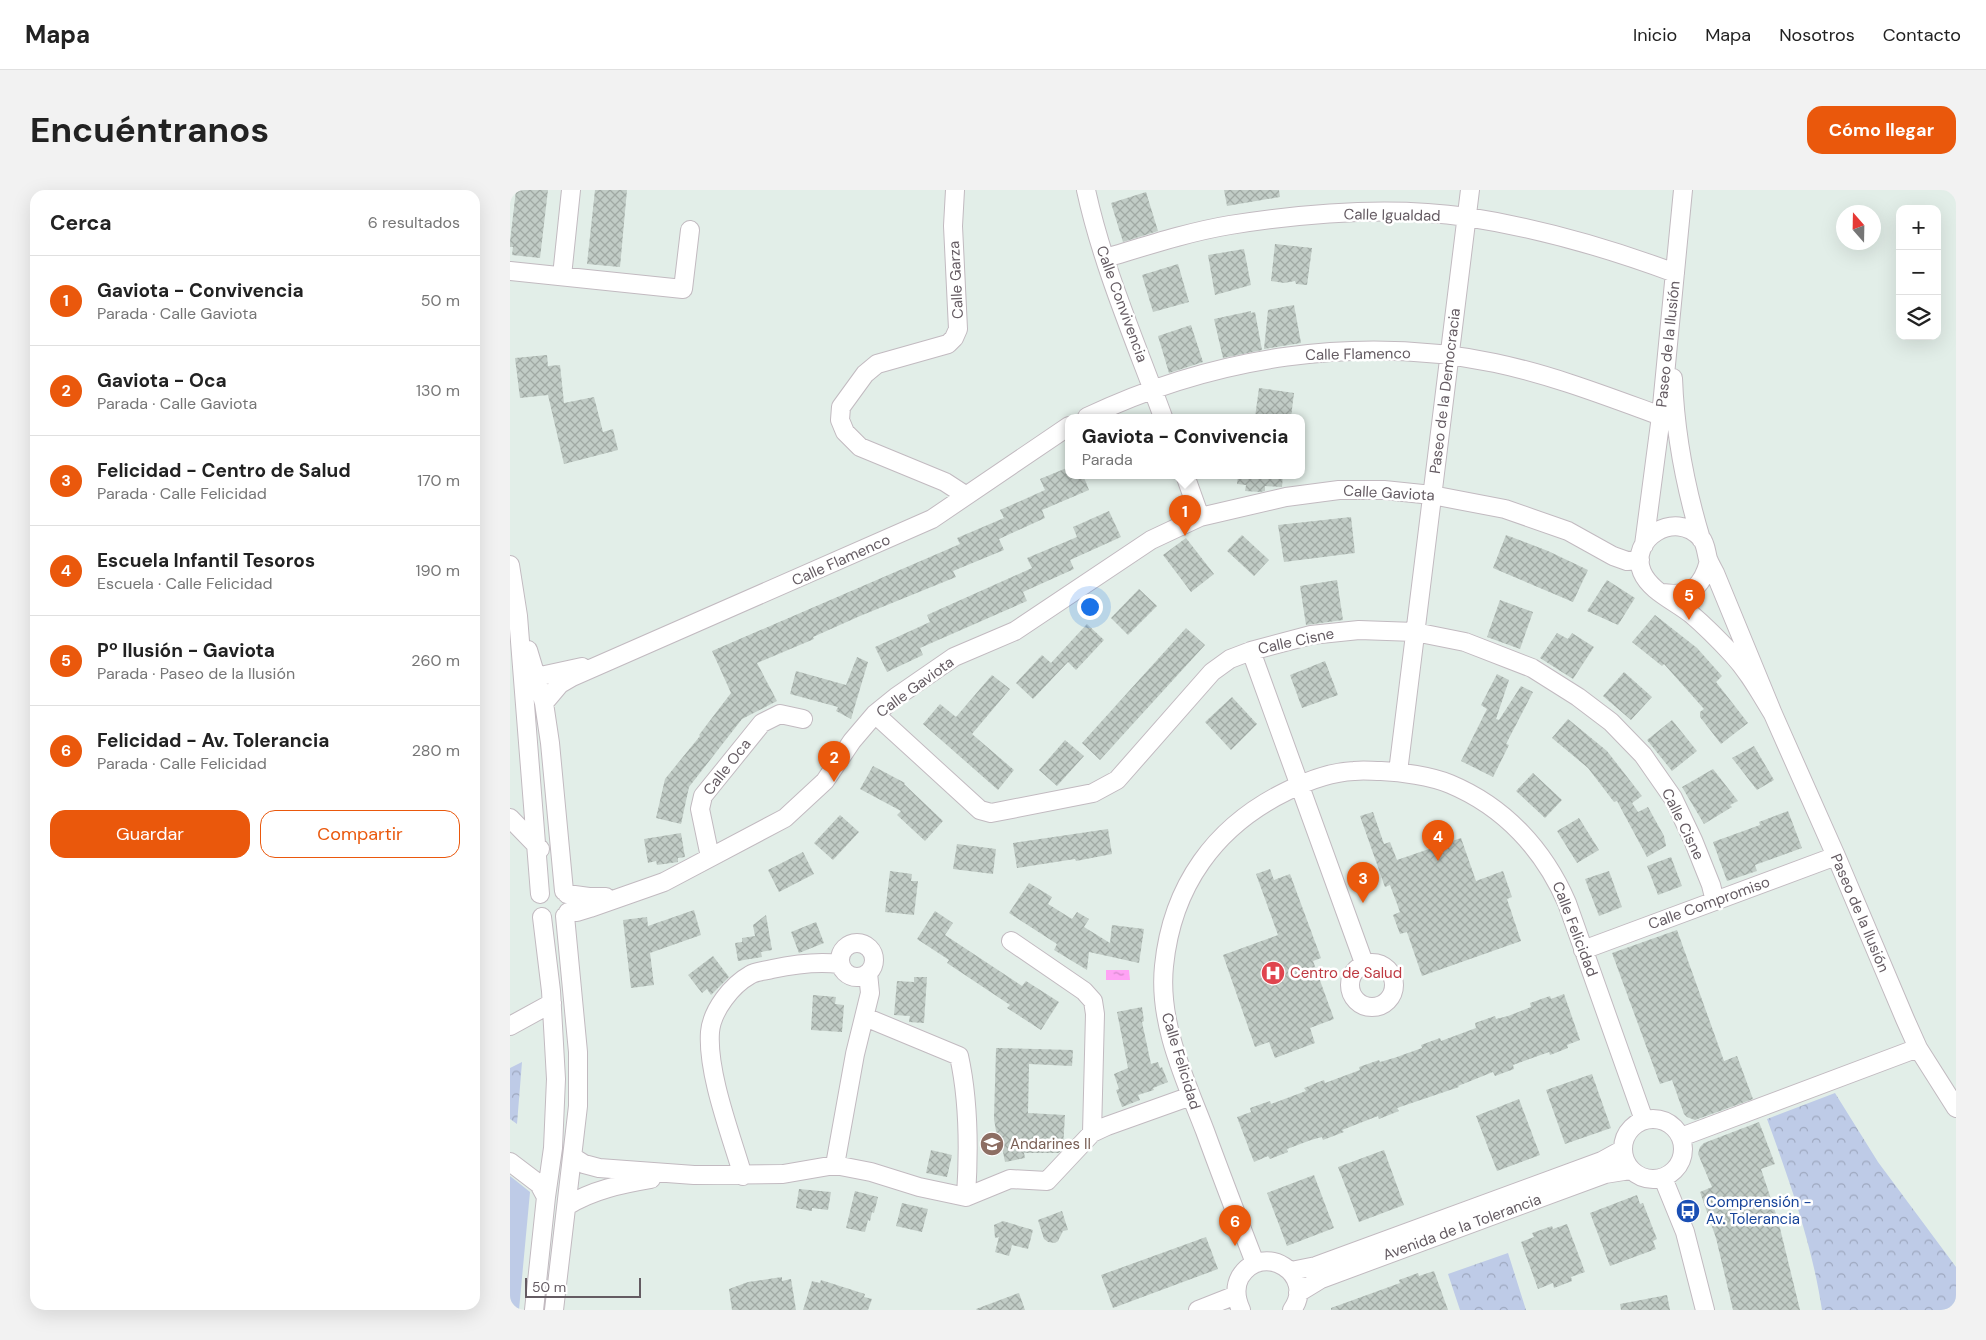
<!DOCTYPE html>
<html lang="es">
<head>
<meta charset="utf-8">
<style>
  body { margin:0; font-family:"DM Sans",sans-serif; background:#f2f2f2; color:#222 }
  .controls { position:absolute; right:15px; top:15px; display:grid; overflow:hidden; border-radius:10px; box-shadow:0 5px 20px #0002 }
  .controls button { width:45px; height:45px; display:grid; place-items:center; padding:0; border:0; border-bottom:1px solid #e0e0e0; background:#fff; color:#222; font:25px sans-serif }
  .compass { position:absolute; left:1326px; top:15px; width:45px; height:45px; border-radius:50%; background:#fff; box-shadow:0 5px 20px #0002; rotate:340deg }
  .scale { position:absolute; left:15px; bottom:12px; width:116px; box-sizing:border-box; padding-left:5px; border:2px solid #645b62; border-top:0; font-size:14px; line-height:18px; white-space:nowrap; color:#645b62; -webkit-text-stroke:4px #fff; paint-order:stroke }
  .you { position:absolute; left:579px; top:416px; width:18px; height:18px; margin:-12px; border:4px solid #fff; border-radius:50%; background:#1a73e8; box-shadow:0 0 0 8px #1a73e833 }
  .badge { display:grid; place-items:center; width:32px; height:32px; border-radius:50%; background:#ea580c; color:#fff; font-size:16px; font-weight:700 }
  .pin { position:absolute; translate:-50% -41px; filter:drop-shadow(0 1px 2px #0008) }
  .pin::after { content:''; position:absolute; top:26px; width:18px; height:15px; background:inherit; clip-path:polygon(0 0,100% 0,50% 100%) }
  .popup { position:absolute; left:555px; top:224px; width:240px; height:65px; box-sizing:border-box; display:grid; place-content:center; border-radius:10px; background:#fff; filter:drop-shadow(0 1px 4px #0005); font-size:16px; white-space:nowrap; color:#767676 }
  .popup b { font-size:19px; color:#222 }
  .popup::after { content:''; position:absolute; left:50%; top:100%; margin-left:-10px; border:10px solid transparent; border-top-color:#fff }
  .list { margin:0; padding:0; list-style:none }
  h2 { display:flex; justify-content:space-between; align-items:center; height:65px; margin:0; padding:0 20px; font-size:21px }
  h2 small { font-size:16px; font-weight:400; color:#767676 }
  .list li { display:grid; grid-template-columns:32px 1fr auto; gap:15px; align-items:center; box-sizing:border-box; height:90px; padding:0 20px; border-top:1px solid #e0e0e0 }
  .list b { display:block; font-size:19px; white-space:nowrap }
  .list p { margin:0; font-size:16px; white-space:nowrap; color:#767676 }
  .list em { font-size:16px; font-style:normal; color:#767676 }
  .actions { display:flex; gap:10px; padding:15px 20px }
  .actions a { flex:1; padding:11px 0; border:1px solid #ea580c; border-radius:15px; text-align:center; font-size:18px; color:#ea580c }
  .actions .main { background:#ea580c; color:#fff }
  .icon { flex:none; width:28px; height:28px; fill:none; stroke:currentColor; stroke-width:2; stroke-linecap:round; stroke-linejoin:round }
  .map { position:relative; flex:none; width:1446px; height:1120px; overflow:hidden; border-radius:15px }
  header { display:flex; align-items:center; gap:30px; box-sizing:border-box; height:70px; padding:0 25px; background:#fff; border-bottom:1px solid #e0e0e0 }
  header strong { font-size:24px }
  nav { display:flex; gap:28px; margin-inline-start:auto; font-size:18px }
  .intro { display:flex; align-items:center; justify-content:space-between; box-sizing:border-box; height:120px; padding:0 30px }
  h1 { margin:0; font-size:35px }
  .button { padding:12px 22px; border-radius:15px; background:#ea580c; color:#fff; font-size:18px; font-weight:700 }
  main { display:flex; gap:30px; padding:0 30px }
  aside { flex:1; background:#fff; border-radius:15px; box-shadow:0 5px 20px #0002 }
  .map>svg:first-child { display:block }
  .forest { fill:url(#forest-crowns) }
  .pitch { fill:#becbe7 }
  .water { fill:url(#water-ripples) }
  .building { fill:url(#building-cross-hatch) }
  .lines { fill:none; stroke-linecap:round; stroke-linejoin:round }
  .minor-casing { stroke:#c2bac0; stroke-width:20 }
  .minor { stroke:#fff; stroke-width:18 }
  .labels { text-anchor:middle; dominant-baseline:central; stroke-width:5; stroke-linejoin:round; paint-order:stroke }
  .street-label { font-size:15px; fill:#645b62; stroke:#fff }
  .health-label { font-size:15px; fill:#be3a42; stroke:#fff; text-anchor:start }
  .education-label { font-size:15px; fill:#785e54; stroke:#fff; text-anchor:start }
  .transit-label { font-size:15px; fill:#164399; stroke:#fff; text-anchor:start }
</style>
</head>
<body>
<header>
<strong>Mapa</strong>
<nav><a>Inicio</a><a>Mapa</a><a>Nosotros</a><a>Contacto</a></nav>
</header>
<div class="intro"><h1>Encuéntranos</h1><a class="button">Cómo llegar</a></div>
<main>
<aside>
<h2>Cerca<small>6 resultados</small></h2>
<ul class="list">
<li><span class="badge">1</span><div><b>Gaviota - Convivencia</b><p>Parada · Calle Gaviota</p></div><em>50 m</em></li>
<li><span class="badge">2</span><div><b>Gaviota - Oca</b><p>Parada · Calle Gaviota</p></div><em>130 m</em></li>
<li><span class="badge">3</span><div><b>Felicidad - Centro de Salud</b><p>Parada · Calle Felicidad</p></div><em>170 m</em></li>
<li><span class="badge">4</span><div><b>Escuela Infantil Tesoros</b><p>Escuela · Calle Felicidad</p></div><em>190 m</em></li>
<li><span class="badge">5</span><div><b>Pº Ilusión - Gaviota</b><p>Parada · Paseo de la Ilusión</p></div><em>260 m</em></li>
<li><span class="badge">6</span><div><b>Felicidad - Av. Tolerancia</b><p>Parada · Calle Felicidad</p></div><em>280 m</em></li>
</ul>
<div class="actions"><a class="main">Guardar</a><a>Compartir</a></div>
</aside>
<div class="map">
<svg width="1446" height="1120" viewBox="0 0 1446 1120">
  <defs>
    <pattern id="forest-crowns" width="20" height="18" patternUnits="userSpaceOnUse" patternTransform="scale(1.25)"><rect width="20" height="18" fill="#becbe7"/><path d="M2 6a3 3 0 1 1 6 0M12 15a3 3 0 1 1 6 0" fill="none" stroke="#9ea8bf"/></pattern>
    <pattern id="water-ripples" width="26" height="14" patternUnits="userSpaceOnUse" patternTransform="scale(1.25)"><rect width="26" height="14" fill="#ffa2f4"/><path d="M2 4q2-2 4 0t4 0M15 11q2-2 4 0t4 0" fill="none" stroke="#d287c9"/></pattern>
    <pattern id="building-cross-hatch" width="8" height="8" patternUnits="userSpaceOnUse" patternTransform="scale(1.25)"><rect width="8" height="8" fill="#c1ccc6"/><path d="M0 0l8 8M0 8l8-8" fill="none" stroke="#a0a9a4"/></pattern>
  </defs>
  <rect width="100%" height="100%" fill="#e2eee8"/>
  <!-- forest -->
  <path class="forest" d="M12,872L7,934L0,929V878Z
    M1325,903L1368,972L1446,1077V1120H1312C1302,1054 1280,992 1257,929Z
    M998,1063L1016,1120H950L938,1084Z"/>
  <!-- pitch -->
  <path class="pitch" d="M0,986L20,1002L9,1120H0Z"/>
  <!-- water -->
  <path class="water" d="M596,780H619L620,790H596Z"/>
  <!-- building -->
  <path class="building" d="M6,0H38L30,68L2,65L3,57H0V52Z
    M85,0H117L110,77L77,74Z
    M714,0H769L770,7L717,16Z
    M636,2L648,41L613,52L601,13Z
    M765,54L802,58L797,95L786,94L785,91L774,93L761,91Z
    M734,59L741,95L705,105L698,65Z
    M668,74L679,112L643,122L632,85Z
    M784,115L791,153L754,159L758,120Z
    M741,121V123L745,122L752,160L713,168L704,129Z
    M681,135L693,172L659,183L648,146Z
    M37,165L38,176L50,175L54,213L84,207L93,242L103,239L108,260L54,274L38,205L10,208L5,168Z
    M749,198L784,203L781,227H745Z
    M559,277V285H573L579,300L532,320L535,328L489,349L494,360L443,381L446,387L350,426L303,447L304,449L247,473L267,511L232,529L179,597L171,634L146,628L155,589L190,546L189,545L221,503L202,461L450,354L447,348L494,328L490,320L535,300L530,289Z
    M728,285H773L772,297L755,296V301L750,302L735,301L736,295L727,294Z
    M599,321L611,347L560,370L564,379L513,402L517,411L410,458L413,465L377,482L365,457L420,432L417,425L522,378L517,368L567,347L563,337Z
    M841,327L845,363L774,372L768,335Z
    M732,345L759,370L744,386L717,361Z
    M996,345L1038,361L1078,380L1063,412L983,378Z
    M676,348L704,384L681,402L653,365Z
    M827,390L833,430L796,435L790,396Z
    M1097,390L1125,408L1108,435L1077,421Z
    M629,399L647,416L618,445L601,428Z
    M990,410L1023,422L1010,459L977,447Z
    M1145,425L1187,458L1212,486L1206,492L1238,533L1211,554L1190,527V522L1194,519L1154,474L1152,476L1122,452Z
    M577,434L594,450L566,480L558,472L523,509L506,493L532,465L541,473Z
    M676,438L695,455L590,570L572,553Z
    M1047,443L1058,449L1062,443L1084,457L1063,489L1030,468Z
    M347,467L358,472L341,529L326,521L328,517L280,504L286,481L336,495Z
    M815,471L828,505L792,518L780,485Z
    M1114,482L1142,507L1121,530L1093,506Z
    M987,484L999,490L986,529L989,530L1011,496L1023,502L996,554L999,555L983,587L951,571L977,519L971,515Z
    M482,485L500,499L462,544L504,580L488,600L413,534L430,514L446,527Z
    M722,507L747,534L721,560L695,532Z
    M1058,529L1097,561L1132,606L1122,613L1128,622L1138,617L1154,646L1156,656L1137,667L1107,611L1104,612L1078,578L1042,548Z
    M1162,530L1187,561L1162,581L1137,550Z
    M555,550L574,566L547,596L529,580Z
    M1244,556L1264,590L1247,600L1222,568Z
    M363,576L395,593L394,594L433,631L415,651L387,625L391,621L350,599Z
    M1203,579L1228,611L1220,615L1222,617L1194,634L1172,597Z
    M1023,583L1052,610L1035,628L1006,601Z
    M1278,621L1292,658L1245,675L1247,681L1217,691L1203,652L1250,635L1249,632Z
    M863,622L874,654L880,652L887,670L951,648L966,691L993,681L1002,707L997,709L1011,751L912,786L897,742L890,744L883,725L890,722L880,695L875,697L850,626Z
    M330,625L349,642L323,670L304,653Z
    M1069,628L1089,660L1067,673L1047,641Z
    M598,639L602,664L566,671L565,669L507,678L503,653Z
    M171,643L175,667L168,668V672L147,675L146,671L138,673L134,649Z
    M447,654L486,659L483,684L443,679Z
    M293,662L304,684L269,702L258,680Z
    M1161,667L1172,696L1148,705L1137,676Z
    M760,679L764,690L780,684L811,768L803,771L824,829L800,838L805,853L765,868L759,852L745,857L713,765L768,745L746,684Z
    M380,681L402,684L401,691H408L404,725L375,722Z
    M1099,681L1112,717L1089,726L1075,689Z
    M519,693L542,707L538,714L562,729L567,722L579,729L574,737L600,753L602,735L634,739L629,773L579,762L577,780L544,760L547,754L499,723Z
    M184,720L191,745L140,763L144,795L121,798L113,730L137,727L138,736Z
    M425,721L443,733L435,745L512,796L516,791L549,812L531,840L497,818L500,815L437,773L439,770L407,749Z
    M256,725L262,760L251,762L252,767L228,771L225,753L232,752V748L245,746L243,735Z
    M306,732L314,753L289,763L281,742Z
    M1167,740L1214,871L1227,866L1243,909L1185,930L1177,927L1174,924L1162,890L1150,894L1102,763Z
    M203,766L219,787L201,805L197,799L192,803L178,785Z
    M404,787H417L414,833L399,832L400,826L384,825L387,791L404,792Z
    M1054,804L1070,850L1057,855L1058,858L1040,865L1039,862L1003,875L1004,879L985,886L983,882L948,896L949,897L887,918L889,921L869,929L868,926L832,940L834,942L813,950L812,947L801,950L777,959L778,962L760,969L758,966L744,972L727,927L741,922L740,918L760,911L761,914L796,901L794,898L814,890L815,893L850,880L849,877L869,870L870,872L884,868L912,858L911,855L930,848L931,851L966,838L965,833L985,826L986,829L998,826L1021,817L1020,813L1040,806L1041,809Z
    M303,805L326,807L325,814L334,815L332,842L301,840Z
    M632,817L634,831L632,832L641,874L648,872L650,878L652,877L658,892L643,898L644,900L628,905L630,910L612,917L606,900L609,899L604,884L618,878L607,822Z
    M486,858L563,860L562,876L519,874L518,923L555,925L553,958L549,963H514L515,968L495,972L491,952L488,953L484,929Z
    M1082,884L1101,938L1055,954L1036,900Z
    M1009,909L1030,965L987,981L966,926Z
    M1249,932L1265,974L1251,979L1268,1030L1290,1120H1223L1206,1048L1190,1002L1202,997L1188,964L1190,957L1194,953Z
    M421,960L442,965L437,987L416,983Z
    M874,960L894,1015L849,1032L828,977Z
    M804,985L824,1038L777,1056L757,1003Z
    M289,999L321,1002L318,1020L302,1018V1021L286,1018Z
    M345,1001L368,1007L364,1023L362,1022L360,1031L358,1030L355,1042L336,1038Z
    M1127,1005L1130,1014L1133,1013L1147,1049L1143,1051L1146,1059L1100,1076L1080,1023Z
    M392,1013L418,1019L412,1042L386,1036Z
    M552,1021L558,1040L553,1041L548,1051L545,1053L538,1052L534,1049L528,1030Z
    M493,1031L523,1040L518,1059L502,1055L499,1066L485,1062L489,1047L485,1048L484,1035Z
    M1057,1034L1075,1082L1061,1087L1062,1091L1044,1098L1043,1093L1028,1099L1011,1052L1024,1047L1022,1043L1042,1036L1043,1039Z
    M696,1047L708,1079L603,1118L591,1085Z
    M924,1081L938,1120H821V1118L890,1093L889,1090L908,1083L909,1086Z
    M272,1087V1091L281,1089L286,1120H222L219,1099L238,1092Z
    M311,1090L355,1104L354,1107L362,1109L358,1120H293L302,1091L310,1093Z
    M509,1103L515,1120H467L466,1119Z
    M1157,1105L1160,1120H1111L1110,1114Z"/>
  <g class="lines">
    <!-- minor casing -->
    <g class="minor-casing">
      <path id="minor" d="M445,0L443,36L448,139L444,148L438,154L367,174L355,184L331,217L330,230L335,242L350,257L435,292L455,305
        M576,0C593,78 626,153 653,227
        M596,68C636,56 678,42 720,35C795,23 882,16 957,27C1028,38 1098,58 1165,83
        M0,81L173,99L180,40
        M52,86L61,0
        M1163,188C1165,243 1175,296 1191,349
        M577,227C703,167 847,144 985,173C1042,185 1096,206 1151,226
        M675,285L690,327
        M1134,355L1151,226L1173,0
        M0,375L8,426L30,704
        M1152,403C1180,407 1192,398 1199,371
        M18,460L34,513L40,553L54,701
        M741,461L854,773
        M19,494L26,487L72,477
        M34,513L50,494L62,487L422,329L559,236
        M365,524L470,620L481,623L583,603L607,590L702,482L720,469L741,461L801,445L849,440L905,442L955,452L1022,478L1068,507L1101,532L1133,565L1163,608L1183,650L1201,695L1205,711
        M1263,524C1250,503 1239,482 1222,464C1209,450 1195,436 1181,424C1165,411 1140,401 1132,382C1118,349 1165,319 1191,348C1196,354 1196,362 1198,369C1200,374 1203,379 1205,383L1263,524L1326,666L1395,829L1408,858L1446,918
        M888,582L960,0
        M0,628L30,659
        M200,667L190,619L193,606L252,533L270,524L293,529
        M57,704L79,707H96
        M58,722H67L80,718L154,692L275,628L315,591L342,551L365,524L386,507L444,467L505,441L641,350L690,327L776,307L829,300H874L922,305L995,319L1058,341L1103,366L1117,371L1130,370
        M501,751L574,801L583,811L585,824L582,943
        M330 770a17 17 0 1 1 34 0a17 17 0 1 1-34 0Z
        M1073,760L1326,666
        M840 795a22 22 0 1 1 44 0a22 22 0 1 1-44 0Z
        M355,827L449,866C459,911 459,961 456,1007
        M0,836L42,813
        M1113 959a30 30 0 1 1 60 0a30 30 0 1 1-60 0Z
        M1171,947L1408,858
        M63,967L74,974L89,978L184,985L273,984L325,975L361,982L409,997L456,1007L500,989L537,991L582,943L597,936L681,906
        M0,972L29,994L36,1007
        M325,975L345,864L360,803L358,783
        M233,986C221,945 197,883 200,842C202,820 222,795 240,785C246,781 256,781 262,779C285,774 307,771 330,774
        M1153,988L1175,1042L1195,1120
        M57,1016C82,1000 112,994 141,989
        M745,1073C728,1029 711,985 695,941C675,889 648,833 654,776C662,696 705,636 777,601C797,591 822,582 844,581C853,580 862,581 871,581C891,582 921,586 940,594C995,617 1034,660 1057,713L1134,930
        M781,1081L806,1076L1092,971L1112,960
        M788,1103L811,1089L1095,984L1120,980
        M24,1120L36,1007L43,958L46,889L41,801L32,727
        M44,1120L68,916V862L55,726
        M688,1120L726,1105
        M731,1120C726,1109 724,1098 730,1087C753,1050 807,1085 782,1120"/>
    </g>
    <!-- minor -->
    <use href="#minor" class="minor"/>
  </g>
  <!-- icons -->
  <defs>
    <g id="hospital-disc" transform="scale(1.25)"><circle r="9.5" fill="#e0444e" stroke="#fff"/><path d="M-5-5h3v3.5h4V-5h3V5h-3V1.5h-4V5h-3Z" fill="#fff"/></g>
    <g id="school-disc" transform="scale(1.25)"><circle r="9.5" fill="#8d6e63" stroke="#fff"/><path d="M0-5L7-2L0 1L-7-2ZM-4 1L0 2.5L4 1V4Q0 6-4 4Z" fill="#fff"/></g>
    <g id="bus-disc" transform="scale(1.25)"><circle r="9.5" fill="#1a4fb4" stroke="#fff"/><path d="M-5-6H5V4H4V6H2V4H-2V6H-4V4H-5ZM-3.5-4V0h7V-4ZM-3.5 1.2v1.5H-2V1.2ZM2 1.2v1.5H3.5V1.2Z" fill="#fff"/></g>
  </defs>
  <g fill-rule="evenodd">
    <use href="#hospital-disc" x="763" y="783"/>
    <use href="#school-disc" x="482" y="954"/>
    <use href="#bus-disc" x="1178" y="1021"/>
  </g>
  <g class="labels">
    <!-- street labels -->
    <g class="street-label">
      <text transform="translate(882 25) rotate(1)">Calle Igualdad</text>
      <text transform="translate(446 90) rotate(-93)">Calle Garza</text>
      <text transform="translate(612 114) rotate(70)">Calle Convivencia</text>
      <text transform="translate(1158 154) rotate(-84)">Paseo de la Ilusión</text>
      <text transform="translate(848 164) rotate(-1)">Calle Flamenco</text>
      <text transform="translate(935 201) rotate(-83)">Paseo de la Democracia</text>
      <text transform="translate(879 303) rotate(3)">Calle Gaviota</text>
      <text transform="translate(331 370) rotate(-24)">Calle Flamenco</text>
      <text transform="translate(786 451) rotate(-12)">Calle Cisne</text>
      <text transform="translate(405 497) rotate(-36)">Calle Gaviota</text>
      <text transform="translate(217 577) rotate(-52)">Calle Oca</text>
      <text transform="translate(1173 634) rotate(64)">Calle Cisne</text>
      <text transform="translate(1199 713) rotate(-20)">Calle Compromiso</text>
      <text transform="translate(1350 723) rotate(67)">Paseo de la Ilusión</text>
      <text transform="translate(1065 739) rotate(69)">Calle Felicidad</text>
      <text transform="translate(671 871) rotate(73)">Calle Felicidad</text>
      <text transform="translate(952 1037) rotate(-20)">Avenida de la Tolerancia</text>
    </g>
    <!-- health labels -->
    <g class="health-label">
      <text x="780" y="783">Centro de Salud</text>
    </g>
    <!-- education labels -->
    <g class="education-label">
      <text x="500" y="954">Andarines II</text>
    </g>
    <!-- transit labels -->
    <g class="transit-label">
      <text x="1196" y="1012">Comprensión -<tspan x="1196" dy="17">Av. Tolerancia</tspan></text>
    </g>
  </g>
</svg>
<div class="controls">
<button>+</button>
<button>−</button>
<button><svg class="icon" aria-label="layers" viewBox="0 0 24 24"><path d="M12 4l9 5-9 5-9-5zM3 14l9 5 9-5"/></svg></button>
</div>
<svg class="compass" viewBox="-18 -18 36 36"><path d="M0-13l5 13h-10z" fill="#e53935"/><path d="M0 13l5-13h-10z" fill="#767676"/></svg>
<div class="scale">50 m</div>
<div class="you"></div>
<div class="pin badge" style="left:675px;top:346px">1</div>
<div class="popup"><b>Gaviota - Convivencia</b>Parada</div>
<div class="pin badge" style="left:324px;top:592px">2</div>
<div class="pin badge" style="left:853px;top:713px">3</div>
<div class="pin badge" style="left:928px;top:671px">4</div>
<div class="pin badge" style="left:1179px;top:430px">5</div>
<div class="pin badge" style="left:725px;top:1056px">6</div>
</div>
</main>
</body>
</html>
